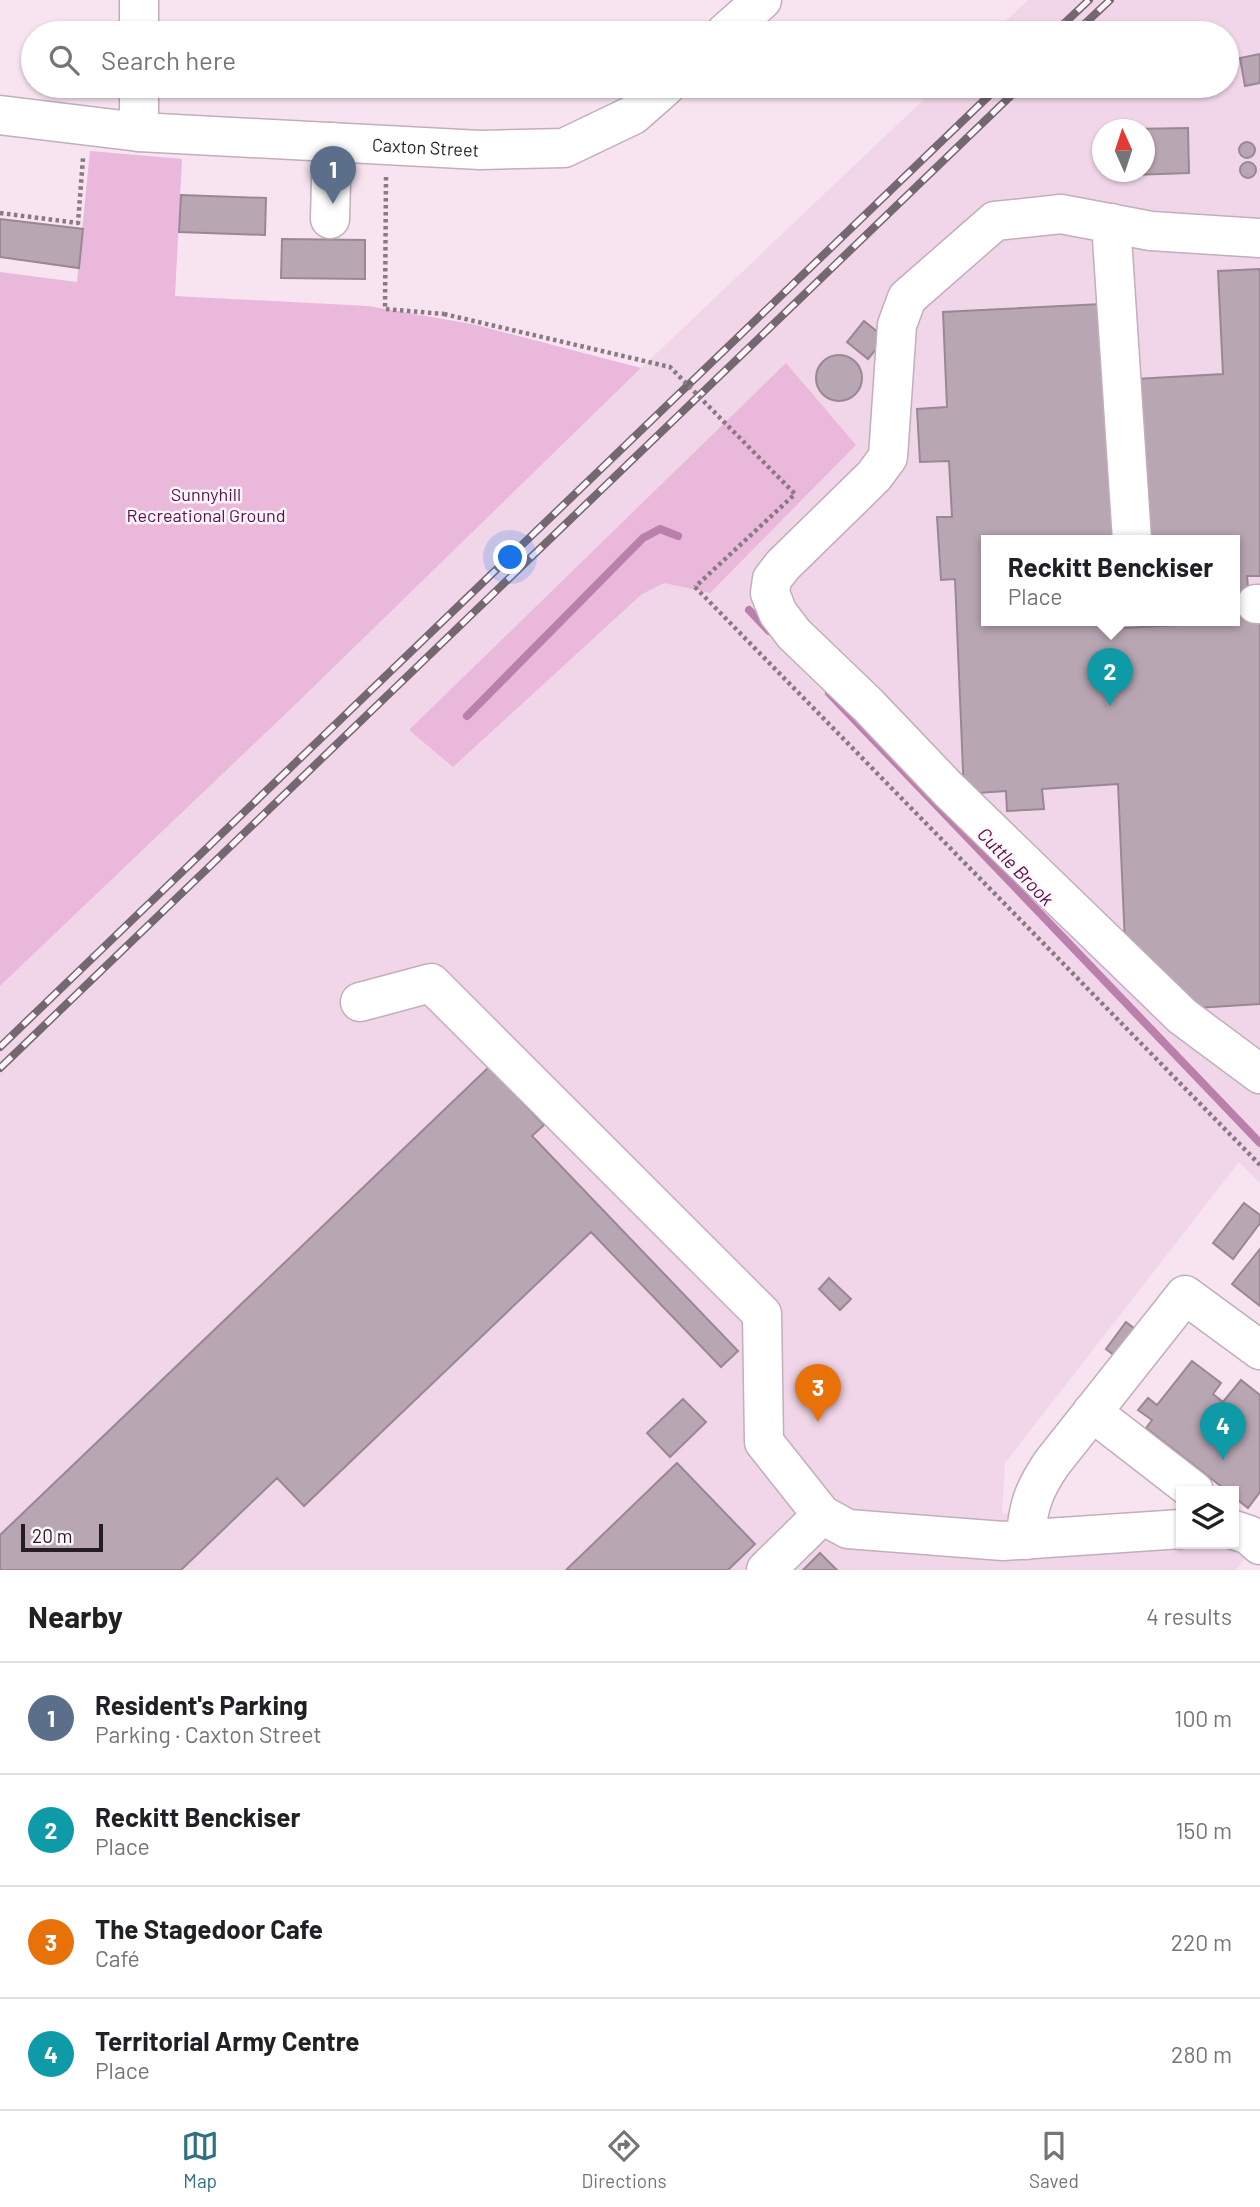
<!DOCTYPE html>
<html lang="en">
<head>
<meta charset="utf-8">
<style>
  body { margin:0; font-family:Barlow,sans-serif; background:#f6f6f6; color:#202124 }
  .controls { position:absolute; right:21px; bottom:21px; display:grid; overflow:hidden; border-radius:0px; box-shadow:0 2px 5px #0004 }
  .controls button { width:63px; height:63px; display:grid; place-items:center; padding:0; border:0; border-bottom:2px solid #e0e0e0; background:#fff; color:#202124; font:35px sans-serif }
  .compass { position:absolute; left:1092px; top:119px; width:63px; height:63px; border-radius:50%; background:#fff; box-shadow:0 2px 5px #0004; rotate:357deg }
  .scale { position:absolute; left:21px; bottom:18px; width:82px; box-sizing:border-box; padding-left:7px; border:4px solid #241d22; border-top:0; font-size:19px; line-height:24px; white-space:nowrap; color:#241d22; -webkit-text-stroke:5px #fdf5fa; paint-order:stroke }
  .you { position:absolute; left:511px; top:558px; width:24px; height:24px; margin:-18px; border:5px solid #fff; border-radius:50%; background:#1a73e8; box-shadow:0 0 0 10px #1a73e833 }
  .badge { display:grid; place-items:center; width:46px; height:46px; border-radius:50%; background:#2e7282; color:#fff; font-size:23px; font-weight:700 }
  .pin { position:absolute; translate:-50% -58px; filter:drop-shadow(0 2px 4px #0008) }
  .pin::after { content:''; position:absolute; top:37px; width:24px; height:21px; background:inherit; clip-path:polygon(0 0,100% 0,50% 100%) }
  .popup { position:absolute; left:981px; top:535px; width:259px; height:91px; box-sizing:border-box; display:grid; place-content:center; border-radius:0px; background:#fff; filter:drop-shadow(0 2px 5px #0005); font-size:23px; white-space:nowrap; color:#757577 }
  .popup b { font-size:26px; color:#202124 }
  .popup::after { content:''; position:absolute; left:50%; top:100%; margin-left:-14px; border:14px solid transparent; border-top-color:#fff }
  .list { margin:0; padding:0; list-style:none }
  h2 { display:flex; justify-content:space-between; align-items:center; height:91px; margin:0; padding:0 28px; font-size:30px }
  h2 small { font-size:23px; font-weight:400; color:#757577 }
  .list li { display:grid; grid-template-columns:46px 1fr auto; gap:21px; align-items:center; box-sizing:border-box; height:112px; padding:0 28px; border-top:2px solid #e0e0e0 }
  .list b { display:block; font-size:26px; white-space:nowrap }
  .list p { margin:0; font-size:23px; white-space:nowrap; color:#757577 }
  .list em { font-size:23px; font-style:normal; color:#757577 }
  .icon { flex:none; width:38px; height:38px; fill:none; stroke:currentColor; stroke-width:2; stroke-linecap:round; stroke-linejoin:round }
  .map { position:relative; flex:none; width:1260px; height:1570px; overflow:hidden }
  .search { position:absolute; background:#fff; box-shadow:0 2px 5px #0004; left:21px; right:21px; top:21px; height:77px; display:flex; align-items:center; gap:18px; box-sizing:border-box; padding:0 24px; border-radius:38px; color:#757577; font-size:26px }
  .sheet { height:539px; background:#fff }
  nav { display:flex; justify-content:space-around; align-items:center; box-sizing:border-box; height:98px; border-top:2px solid #e0e0e0; background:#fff; font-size:19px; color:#757577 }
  nav a { display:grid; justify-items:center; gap:4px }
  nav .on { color:#2e7282 }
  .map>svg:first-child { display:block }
  .built { fill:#f1d6e9; fill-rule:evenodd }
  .green { fill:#eab8db }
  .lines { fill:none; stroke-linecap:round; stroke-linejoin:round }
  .stream { stroke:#ba7faa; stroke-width:8 }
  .building { fill:#b9a6b3; stroke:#9a8794; stroke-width:2 }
  .minor-casing { stroke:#c2aebc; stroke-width:41 }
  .path { stroke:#887a83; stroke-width:4.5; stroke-dasharray:3.5 3.5; stroke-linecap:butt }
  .minor { stroke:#fff; stroke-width:38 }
  .rail-casing { stroke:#746870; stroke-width:8 }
  .rail { stroke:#fdf5fa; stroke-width:5; stroke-dasharray:16; stroke-linecap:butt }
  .path-bridge { stroke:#887a83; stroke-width:4.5; stroke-dasharray:3.5 3.5; stroke-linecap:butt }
  .labels { text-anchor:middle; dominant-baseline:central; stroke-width:5; stroke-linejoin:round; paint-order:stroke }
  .street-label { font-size:18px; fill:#241d22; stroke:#fdf5fa }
  .park-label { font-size:18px; fill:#58114b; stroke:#fdf5fa }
  .water-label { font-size:19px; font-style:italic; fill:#550e47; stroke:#fdf5fa }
</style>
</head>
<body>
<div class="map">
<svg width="1260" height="1570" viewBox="0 0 1260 1570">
  <rect width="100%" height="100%" fill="#f8e3f1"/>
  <!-- built -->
  <path class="built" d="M1028,0H1260V1183L1239,1162L1005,1463L1002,1513L1080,1518L1181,1544H1234V1510H1236L1260,1526V1538L1236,1570H0V986L298,702L641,368L938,86H1227V33H993ZM1102,130H1144V172H1102ZM986,540H1234V620H986Z"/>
  <!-- green -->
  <path class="green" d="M90,151L182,159L175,296L368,306L472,324L641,368L298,702L0,986V272L77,282Z
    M786,363L856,445L710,593L664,583L642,594L453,767L409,730Z"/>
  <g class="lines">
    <!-- stream -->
    <path class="stream" d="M749,610L769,631
      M829,693L1260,1143
      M467,716L643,538L660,529L678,536"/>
  </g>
  <!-- building -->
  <path class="building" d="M1260,54V83L1245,86L1240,58Z
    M1188,128L1189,173L1132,175V172H1144V130L1132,129Z
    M1239 150a8 8 0 1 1 16 0a8 8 0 1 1-16 0Z
    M1240 170a8 8 0 1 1 16 0a8 8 0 1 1-16 0Z
    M181,195L266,198L265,235L179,232Z
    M0,219L83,229L79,268L0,257Z
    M282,239L365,240V279L281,278Z
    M1260,269V576H1247L1251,622L1260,621V1004L1196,1008L1125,943L1118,784L1042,789L1044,809L1007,811L1006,791L964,794L955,579L941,580L937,517H952L949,461L920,462L917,409L947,407L943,312L1101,304L1117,540H986V620H1123L1124,628L1198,624V620H1234V540H1145L1136,379L1223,374L1218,271Z
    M864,321L885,338L868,359L847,342Z
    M816 378a23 23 0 1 1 46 0a23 23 0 1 1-46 0Z
    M489,1067L544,1125L532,1136L738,1351L721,1367L591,1232L304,1506L277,1478L181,1570H0V1535Z
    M1244,1203L1260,1215V1223L1233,1259L1213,1243Z
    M1260,1249V1306L1232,1284Z
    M829,1278L851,1299L840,1310L819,1289Z
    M1126,1322L1135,1329L1115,1356L1106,1349Z
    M1192,1361L1221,1383L1213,1394L1223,1402L1241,1380L1260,1395V1492L1248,1508L1234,1497V1491H1227L1146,1428L1152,1420L1138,1410L1148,1398L1157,1405Z
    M683,1399L706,1422L670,1457L647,1433Z
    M677,1463L755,1544L728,1570H566Z
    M820,1553L837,1570H803Z"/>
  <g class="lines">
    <!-- minor casing -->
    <g class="minor-casing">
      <g id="minor">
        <path d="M139,33V0"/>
        <path d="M725,33L762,0"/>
        <path id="s1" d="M0,115L139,132L480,150L564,148L633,115L666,86"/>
        <path d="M139,132V86"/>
        <path d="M330,219L332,142"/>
        <path d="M1111,223L1132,540"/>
        <path d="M1260,238L1151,231L1061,214L995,221L907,298L897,325L888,457L874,476L783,565L772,579L770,593L778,613L794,634L868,705L948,789L1182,1016L1260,1074"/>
        <path d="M1256,604H1260"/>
        <path d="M360,1002L431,983L762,1314L764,1442L822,1515L848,1529L1003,1541L1181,1529"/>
        <path d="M1092,1412L1194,1491"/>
        <path d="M1234,1530L1249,1535L1260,1545"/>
        <path d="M1026,1540C1027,1508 1034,1489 1052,1463L1185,1295L1260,1350"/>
        <path d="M766,1570L822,1515"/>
      </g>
    </g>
    <!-- path -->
    <path class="path" d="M386,177L385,309L444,314
      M0,213L78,223L83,158
      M695,587L1260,1165"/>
    <!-- minor -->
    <use href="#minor" class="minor"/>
    <!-- rail casing -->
    <g class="rail-casing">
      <path id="rail" d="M1054,33L1089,0
        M1075,33L1110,0
        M0,1047L999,86
        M0,1068L1021,86"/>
    </g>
    <!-- rail -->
    <use href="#rail" class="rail"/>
    <!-- path-bridge -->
    <path class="path-bridge" d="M444,314L670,367L795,494L695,587"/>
  </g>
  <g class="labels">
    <!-- street labels -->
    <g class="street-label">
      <text stroke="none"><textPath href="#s1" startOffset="427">Caxton Street</textPath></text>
    </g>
    <!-- park labels -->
    <g class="park-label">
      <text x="206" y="494">Sunnyhill<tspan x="206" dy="21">Recreational Ground</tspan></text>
    </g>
    <!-- water labels -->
    <g class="water-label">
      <text transform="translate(1016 866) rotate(46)">Cuttle Brook</text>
    </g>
  </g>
</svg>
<div class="controls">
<button><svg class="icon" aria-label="layers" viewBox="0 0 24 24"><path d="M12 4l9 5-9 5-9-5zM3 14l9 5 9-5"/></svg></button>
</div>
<svg class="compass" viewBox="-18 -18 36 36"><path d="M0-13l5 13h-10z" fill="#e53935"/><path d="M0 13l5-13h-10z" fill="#757577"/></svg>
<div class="scale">20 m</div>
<div class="you"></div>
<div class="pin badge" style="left:333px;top:204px;background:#5c6f8a">1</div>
<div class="pin badge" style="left:1110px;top:706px;background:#0f9aa8">2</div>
<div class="popup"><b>Reckitt Benckiser</b>Place</div>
<div class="pin badge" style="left:818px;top:1422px;background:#e8710a">3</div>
<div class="pin badge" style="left:1223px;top:1460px;background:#0f9aa8">4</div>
<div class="search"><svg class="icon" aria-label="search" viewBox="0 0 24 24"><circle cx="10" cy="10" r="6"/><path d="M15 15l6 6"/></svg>Search here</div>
</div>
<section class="sheet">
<h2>Nearby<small>4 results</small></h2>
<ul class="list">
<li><span class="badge" style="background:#5c6f8a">1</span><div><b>Resident's Parking</b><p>Parking · Caxton Street</p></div><em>100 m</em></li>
<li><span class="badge" style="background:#0f9aa8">2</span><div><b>Reckitt Benckiser</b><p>Place</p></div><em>150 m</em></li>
<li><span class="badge" style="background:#e8710a">3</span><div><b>The Stagedoor Cafe</b><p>Café</p></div><em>220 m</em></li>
<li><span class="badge" style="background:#0f9aa8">4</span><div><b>Territorial Army Centre</b><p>Place</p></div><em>280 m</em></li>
</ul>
</section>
<nav>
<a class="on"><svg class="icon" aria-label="map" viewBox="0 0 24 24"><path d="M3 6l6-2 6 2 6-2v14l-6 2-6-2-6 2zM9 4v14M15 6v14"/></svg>Map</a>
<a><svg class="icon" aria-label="directions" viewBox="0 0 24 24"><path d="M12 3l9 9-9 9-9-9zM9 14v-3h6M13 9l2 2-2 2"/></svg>Directions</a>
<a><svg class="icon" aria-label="saved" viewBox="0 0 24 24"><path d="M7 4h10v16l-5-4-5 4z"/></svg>Saved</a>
</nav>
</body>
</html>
